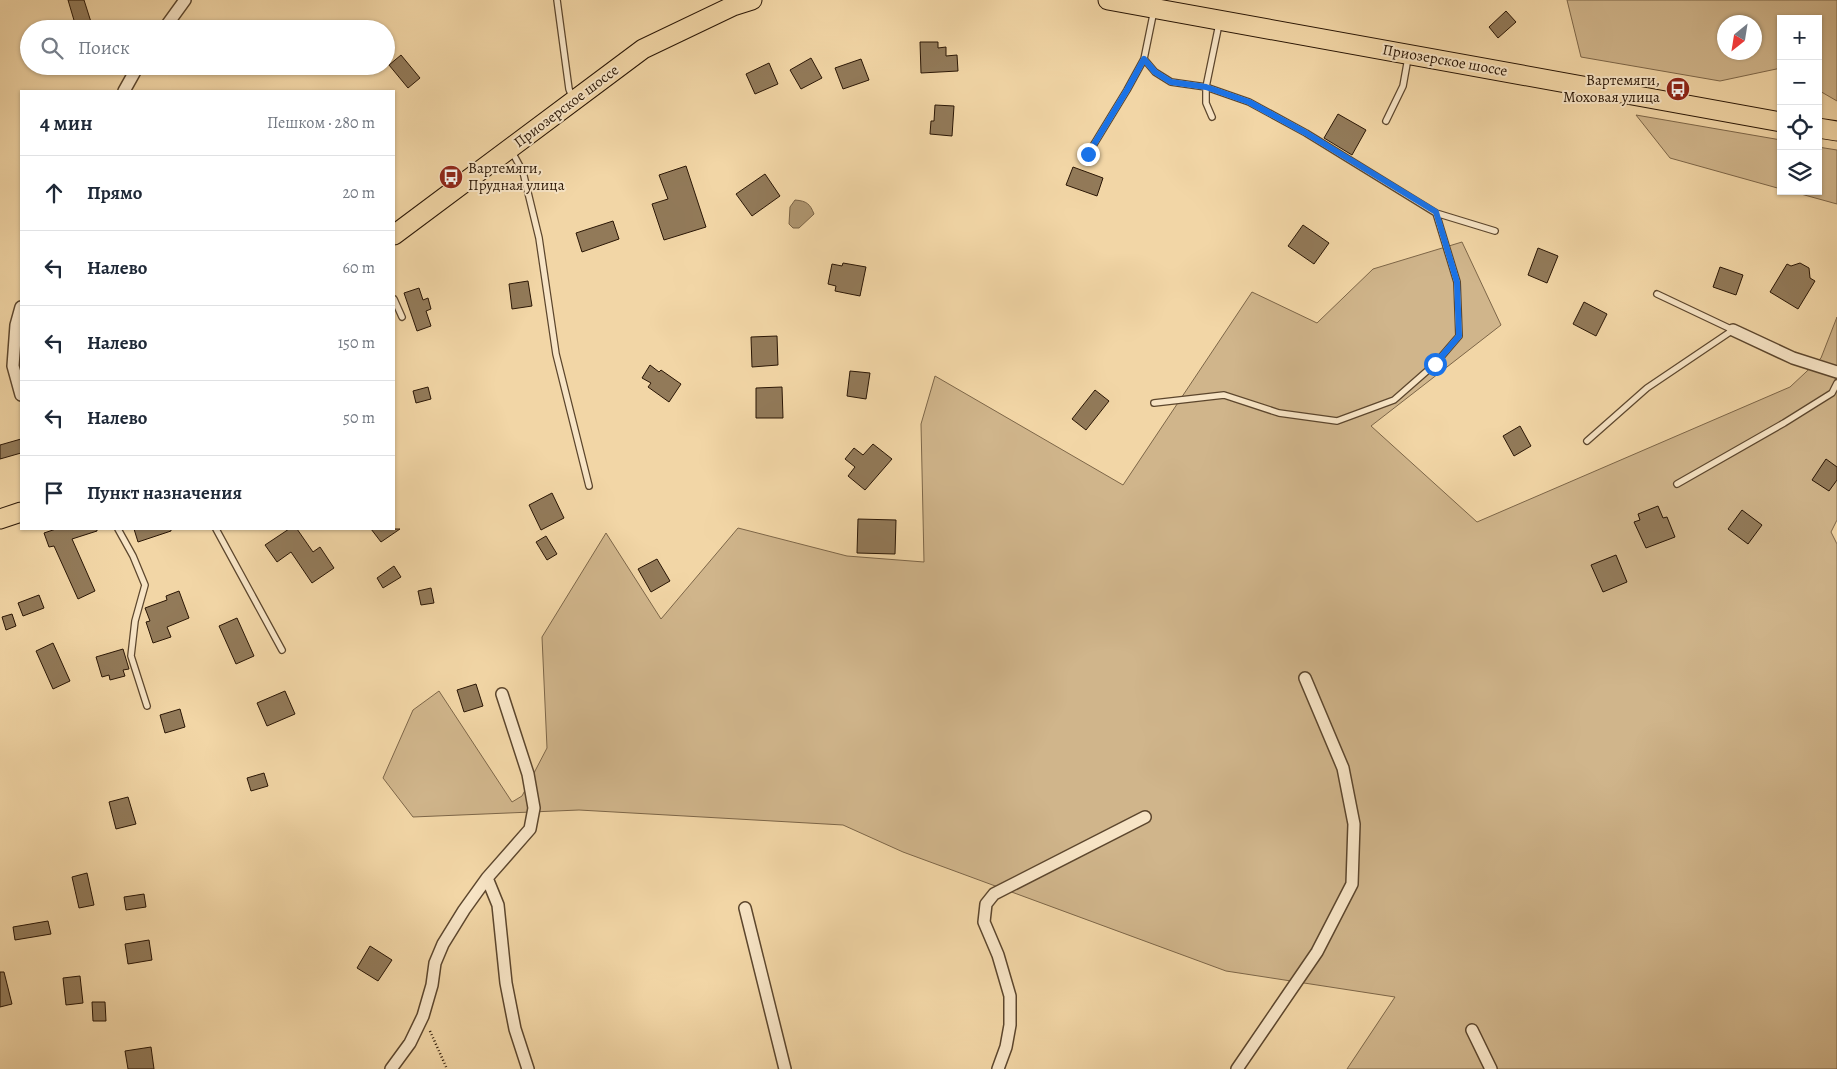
<!DOCTYPE html>
<html lang="ru">
<head>
<meta charset="utf-8">
<style>
  body { margin:0; font-family:Alegreya,serif; background:#f2f2f3; color:#1f2937 }
  .controls { position:absolute; right:15px; top:15px; display:grid; overflow:hidden; border-radius:0px; box-shadow:0 1px 4px #0004 }
  .controls button { width:45px; height:45px; display:grid; place-items:center; padding:0; border:0; border-bottom:1px solid #e0e1e3; background:#fff; color:#1f2937; font:25px sans-serif }
  .compass { position:absolute; left:1717px; top:15px; width:45px; height:45px; border-radius:50%; background:#fff; box-shadow:0 1px 4px #0004; rotate:210deg }
  .stop { position:absolute; width:15px; height:15px; margin:-11px; border:4px solid #1a73e8; border-radius:50%; background:#fff }
  .stop.end { background:#1a73e8; border-color:#fff; box-shadow:0 1px 5px #0008 }
  .list { margin:0; padding:0; list-style:none }
  h2 { display:flex; justify-content:space-between; align-items:center; height:65px; margin:0; padding:0 20px; font-size:21px }
  h2 small { font-size:16px; font-weight:400; color:#747a83 }
  .list li { display:grid; grid-template-columns:32px 1fr auto; gap:15px; align-items:center; box-sizing:border-box; height:75px; padding:0 20px; border-top:1px solid #e0e1e3 }
  .list b { display:block; font-size:19px; white-space:nowrap }
  .list em { font-size:16px; font-style:normal; color:#747a83 }
  .icon { flex:none; width:28px; height:28px; fill:none; stroke:currentColor; stroke-width:2; stroke-linecap:round; stroke-linejoin:round }
  .map { position:relative; flex:none; width:1837px; height:1069px; overflow:hidden }
  .search { position:absolute; background:#fff; box-shadow:0 1px 4px #0004; left:20px; top:20px; width:375px; height:55px; display:flex; align-items:center; gap:12px; box-sizing:border-box; padding:0 18px; border-radius:28px; color:#747a83; font-size:19px }
  .panel { position:absolute; background:#fff; box-shadow:0 1px 4px #0004; left:20px; top:90px; width:375px; height:440px; border-radius:0px }
  .map>svg:first-child { display:block }
  .green { fill:#d0b58b; stroke:#7d6648; fill-rule:evenodd }
  .water { fill:#ae956f; stroke:#796245 }
  .building { fill:#927a59; stroke:#2a1605 }
  .lines { fill:none; stroke-linecap:round; stroke-linejoin:round }
  .lane-casing { stroke:#5c462d; stroke-width:8 }
  .street-casing { stroke:#5c462d; stroke-width:14 }
  .primary-casing { stroke:#2a1605; stroke-width:21 }
  .path { stroke:#2a1605; stroke-width:2.5; stroke-dasharray:1 2.5; stroke-linecap:butt }
  .lane { stroke:#f7e4c5; stroke-width:5.5 }
  .street { stroke:#f7e4c5; stroke-width:11 }
  .primary { stroke:#f2d6a6; stroke-width:19 }
  .route { stroke:#1a73e8; stroke-width:6 }
  .labels { text-anchor:middle; dominant-baseline:central; stroke-width:4; stroke-linejoin:round; paint-order:stroke }
  .street-label { font-size:15px; fill:#2a1605; stroke:#f7e4c5 }
  .poi-label { font-size:15px; fill:#2a1605; stroke:#f7e4c5; text-anchor:end }
</style>
</head>
<body>
<div class="map">
<svg width="1837" height="1069" viewBox="0 0 1837 1069">
  <rect width="100%" height="100%" fill="#f2d6a6"/>
  <filter id="stains"><feTurbulence type="fractalNoise" baseFrequency=".004" numOctaves="4"/><feColorMatrix values="0 0 0 0 .2 0 0 0 0 .09 0 0 0 0 .02 0 0 0 .5 -.17"/></filter>
  <radialGradient id="worn" r=".72"><stop offset=".6" stop-color="#630" stop-opacity="0"/><stop offset="1" stop-color="#630" stop-opacity=".3"/></radialGradient>
  <!-- green -->
  <path class="green" d="M1567,0H1837V101L1818,90V19H1781V68L1720,81L1581,57ZM1754,22V52H1724V22Z
    M1636,115L1781,140V189L1670,158Z
    M1818,147L1837,150V204L1790,191H1818Z
    M1462,242L1501,325L1371,426L1477,522L1790,387L1821,358L1837,317V520L1831,532L1837,544V1069H1347L1395,997L1226,971L903,852L843,825L579,810L413,817L383,778L413,710L439,691L512,802L522,796L547,748L542,637L606,533L661,619L738,528L847,556L924,562L921,424L935,376L1123,485L1252,292L1317,323L1373,269Z"/>
  <!-- water -->
  <path class="water" d="M795,200C807,201 810,204 814,214L799,228H793L789,224L790,207Z"/>
  <!-- building -->
  <path class="building" d="M68,0H84L91,22L76,27Z
    M1506,11L1516,22L1498,38L1489,27Z
    M920,42H938V48L946,47V56L957,55L958,71L921,73Z
    M401,55L420,78L408,88L389,65Z
    M811,58L822,78L801,89L790,70Z
    M861,59L869,80L843,89L835,68Z
    M769,63L778,84L755,94L746,74Z
    M935,105L954,106L952,136L930,134L931,121H934Z
    M1338,114L1366,130L1352,155L1324,138Z
    M686,166L706,227L664,240L652,204L668,199L659,175Z
    M1073,167L1103,178L1097,196L1066,185Z
    M765,174L780,196L752,216L736,194Z
    M613,221L619,239L582,252L576,233Z
    M1303,225L1329,243L1314,264L1288,246Z
    M1538,248L1558,256L1547,283L1528,275Z
    M843,263L866,267L860,296L835,291L836,286L828,284L832,264L842,266Z
    M1800,263L1809,268L1810,278L1815,281L1798,309L1770,292L1787,264L1791,266Z
    M1720,267L1743,275L1736,295L1713,287Z
    M528,281L532,306L512,309L509,284Z
    M419,288L423,300L428,298L431,309L426,311L431,326L417,331L404,293Z
    M1584,302L1607,314L1596,336L1573,324Z
    M777,336L778,365L752,367L751,337Z
    M650,365L659,372L661,370L681,384L669,402L648,387L651,383L642,378Z
    M850,371L870,373L866,399L847,396Z
    M428,387L431,399L416,403L413,391Z
    M782,387L783,418H756V388Z
    M1095,390L1109,401L1086,430L1072,419Z
    M1520,426L1531,446L1514,456L1503,436Z
    M21,439V453L0,459V445Z
    M873,444L892,459L865,490L848,476L855,467L845,459L854,448L863,455Z
    M1826,459L1837,467V480L1829,491L1812,480Z
    M552,493L564,518L541,530L529,505Z
    M1658,506L1663,518L1667,517L1675,537L1646,548L1634,522L1640,520L1638,514Z
    M1742,510L1762,525L1748,544L1728,529Z
    M858,519L896,520L895,554L857,553Z
    M56,529H97V531L72,539L95,591L78,599L54,546L49,547L44,533Z
    M134,529H171V531L138,542Z
    M289,529H297L313,552L320,547L334,568L312,583L291,552L277,562L265,545Z
    M371,529H400L381,542Z
    M546,536L557,554L547,560L536,542Z
    M1616,555L1627,582L1603,592L1591,565Z
    M657,559L670,581L651,592L638,569Z
    M394,566L401,577L383,588L377,578Z
    M431,588L434,603L421,605L418,591Z
    M179,591L189,618L167,627L171,637L153,643L146,622L150,621L145,608L167,600L166,596Z
    M39,595L44,608L23,616L18,603Z
    M12,614L16,626L6,630L2,617Z
    M237,618L254,656L236,664L219,626Z
    M53,643L70,681L53,689L36,651Z
    M123,649L129,669L123,670L125,676L110,680L109,675L102,677L96,657Z
    M476,684L483,706L464,712L457,690Z
    M285,691L295,714L267,726L257,703Z
    M180,709L185,727L165,733L160,715Z
    M264,773L268,786L251,791L247,778Z
    M128,797L136,824L116,829L109,802Z
    M87,873L94,905L79,908L72,877Z
    M144,894L146,907L126,910L124,897Z
    M48,921L51,934L15,940L13,927Z
    M149,940L152,960L128,964L125,944Z
    M370,946L392,960L378,981L357,968Z
    M0,972H4L12,1004L0,1007Z
    M80,976L83,1003L66,1005L63,978Z
    M92,1002H105L106,1021H93Z
    M151,1047L154,1069H128L125,1051Z"/>
  <g class="lines">
    <!-- lane casing -->
    <g class="lane-casing">
      <path id="lane" d="M557,0L569,89L573,99
        M1144,59L1155,72L1171,82L1206,87L1249,102L1306,133L1436,213L1495,231
        M1212,117L1206,103V87L1219,24
        M1386,121L1403,86L1408,58
        M511,150L523,172L539,238L556,354L589,486
        M1088,154L1127,90L1144,59L1154,10
        M394,299L402,317
        M1154,403L1224,395L1279,413L1337,421L1394,400L1435,364L1459,336L1457,282L1436,213
        M1587,441L1647,388L1733,330L1657,294
        M1677,484L1784,423L1832,393L1837,383
        M118,529L133,556L145,585L135,621L131,656L147,706
        M216,529L282,650"/>
    </g>
    <!-- street casing -->
    <g class="street-casing">
      <path id="street" d="M164,29L185,0
        M124,91L138,66
        M21,307L16,325L13,366L21,395
        M1733,330L1793,358L1837,372
        M487,878L498,905L506,983L515,1029L528,1069
        M745,908L785,1069
        M1472,1030L1491,1069
        M391,1069L410,1043L423,1016L432,985L435,963L443,944L464,910L487,878L530,829L534,808L528,774L502,694
        M998,1069L1006,1047L1010,1025V996L998,955L984,922L986,904L994,894L1145,817
        M1237,1069L1317,952L1352,884L1354,824L1343,768L1305,678"/>
    </g>
    <!-- primary casing -->
    <g class="primary-casing">
      <path id="primary" d="M1108,0L1781,122
        M1818,128L1837,131
        M394,235L643,49L733,6L752,0
        M0,519L21,512"/>
    </g>
    <!-- path -->
    <path class="path" d="M430,1031L447,1069"/>
    <!-- lane -->
    <use href="#lane" class="lane"/>
    <!-- street -->
    <use href="#street" class="street"/>
    <!-- primary -->
    <use href="#primary" class="primary"/>
  </g>
  <g class="lines">
    <!-- route -->
    <path class="route" d="M1088,154L1127,90L1144,59L1155,72L1171,82L1206,87L1249,102L1306,133L1436,212L1457,282L1459,336L1435,364"/>
  </g>
  <!-- icons -->
  <defs>
    <g id="bus-disc" transform="scale(1.25)"><circle r="9.5" fill="#8f2418" stroke="#f7e4c5"/><path d="M-5-6H5V4H4V6H2V4H-2V6H-4V4H-5ZM-3.5-4V0h7V-4ZM-3.5 1.2v1.5H-2V1.2ZM2 1.2v1.5H3.5V1.2Z" fill="#fff"/></g>
  </defs>
  <g fill-rule="evenodd">
    <use href="#bus-disc" x="1678" y="89"/>
    <use href="#bus-disc" x="451" y="177"/>
  </g>
  <g class="labels">
    <!-- street labels -->
    <g class="street-label">
      <text transform="translate(1445 60) rotate(10)">Приозерское шоссе</text>
      <text transform="translate(566 106) rotate(-37)">Приозерское шоссе</text>
    </g>
    <!-- poi labels -->
    <g class="poi-label">
      <text x="1660" y="80">Вартемяги,<tspan x="1660" dy="17">Моховая улица</tspan></text>
      <text x="468" y="168" text-anchor="start">Вартемяги,<tspan x="468" dy="17">Прудная улица</tspan></text>
    </g>
  </g>
  <rect width="100%" height="100%" filter="url(#stains)"/>
  <rect width="100%" height="100%" fill="url(#worn)"/>
</svg>
<div class="controls">
<button>+</button>
<button>−</button>
<button><svg class="icon" aria-label="locate" viewBox="0 0 24 24"><circle cx="12" cy="12" r="6"/><path d="M12 2v4M12 18v4M2 12h4M18 12h4"/></svg></button>
<button><svg class="icon" aria-label="layers" viewBox="0 0 24 24"><path d="M12 4l9 5-9 5-9-5zM3 14l9 5 9-5"/></svg></button>
</div>
<svg class="compass" viewBox="-18 -18 36 36"><path d="M0-13l5 13h-10z" fill="#e53935"/><path d="M0 13l5-13h-10z" fill="#747a83"/></svg>
<div class="stop" style="left:1435px;top:364px"></div>
<div class="stop end" style="left:1088px;top:154px"></div>
<div class="search"><svg class="icon" aria-label="search" viewBox="0 0 24 24"><circle cx="10" cy="10" r="6"/><path d="M15 15l6 6"/></svg>Поиск</div>
<section class="panel">
<h2>4 мин<small>Пешком · 280 m</small></h2>
<ul class="list">
<li><svg class="icon" aria-label="ahead" viewBox="0 0 24 24"><path d="M12 20V5M6 11l6-6 6 6"/></svg><div><b>Прямо</b></div><em>20 m</em></li>
<li><svg class="icon" aria-label="left" viewBox="0 0 24 24"><path d="M17 20v-9H6M10 6l-5 5 5 5"/></svg><div><b>Налево</b></div><em>60 m</em></li>
<li><svg class="icon" aria-label="left" viewBox="0 0 24 24"><path d="M17 20v-9H6M10 6l-5 5 5 5"/></svg><div><b>Налево</b></div><em>150 m</em></li>
<li><svg class="icon" aria-label="left" viewBox="0 0 24 24"><path d="M17 20v-9H6M10 6l-5 5 5 5"/></svg><div><b>Налево</b></div><em>50 m</em></li>
<li><svg class="icon" aria-label="arrive" viewBox="0 0 24 24"><path d="M6 21V4h12l-3 4 3 4H6"/></svg><div><b>Пункт назначения</b></div></li>
</ul>
</section>
</div>
</body>
</html>
